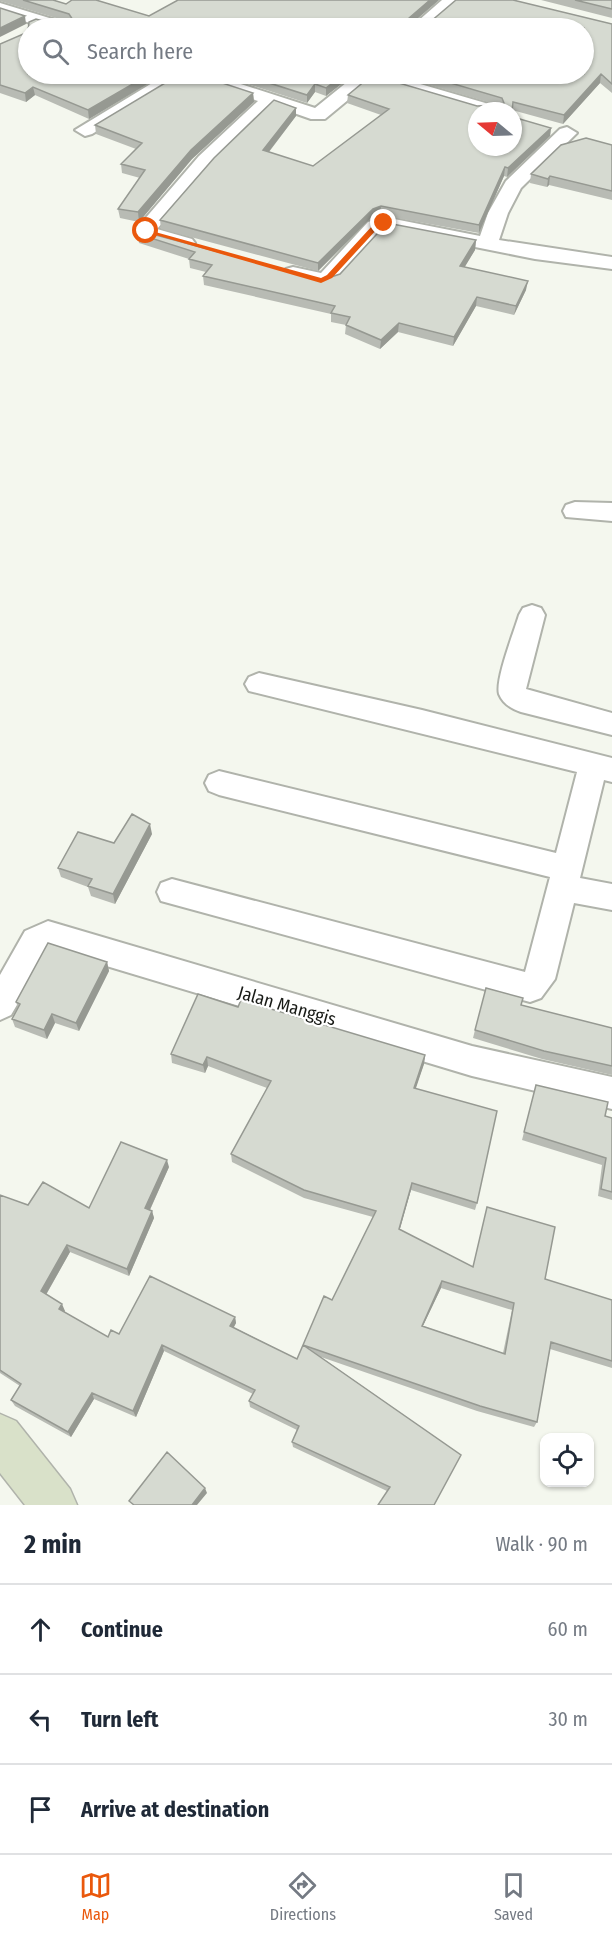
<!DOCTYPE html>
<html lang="en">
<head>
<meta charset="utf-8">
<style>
  body { margin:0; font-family:"Fira Sans Condensed",sans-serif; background:#f6f6f7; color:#1f2937 }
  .controls { position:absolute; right:18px; bottom:18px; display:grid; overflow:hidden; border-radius:12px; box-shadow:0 2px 4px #0004 }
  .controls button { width:54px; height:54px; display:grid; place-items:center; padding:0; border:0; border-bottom:2px solid #e0e1e3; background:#fff; color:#1f2937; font:30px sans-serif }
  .compass { position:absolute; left:468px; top:102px; width:54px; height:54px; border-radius:50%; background:#fff; box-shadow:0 2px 4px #0004; rotate:289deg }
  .stop { position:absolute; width:18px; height:18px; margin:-14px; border:4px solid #ea580c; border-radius:50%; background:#fff }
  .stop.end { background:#ea580c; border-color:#fff; box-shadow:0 2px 6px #0008 }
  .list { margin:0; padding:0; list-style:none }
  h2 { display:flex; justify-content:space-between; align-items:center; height:78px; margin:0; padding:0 24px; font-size:26px }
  h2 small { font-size:20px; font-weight:400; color:#747a83 }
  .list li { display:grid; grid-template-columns:39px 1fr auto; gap:18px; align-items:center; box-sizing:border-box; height:90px; padding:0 24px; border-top:2px solid #e0e1e3 }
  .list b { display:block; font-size:22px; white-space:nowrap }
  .list em { font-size:20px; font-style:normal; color:#747a83 }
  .icon { flex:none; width:33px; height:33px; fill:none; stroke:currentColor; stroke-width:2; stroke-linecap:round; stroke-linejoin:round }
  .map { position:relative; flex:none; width:612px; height:1505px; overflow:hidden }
  .search { position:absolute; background:#fff; box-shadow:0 2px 4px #0004; left:18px; right:18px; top:18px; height:66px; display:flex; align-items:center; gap:15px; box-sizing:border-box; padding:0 21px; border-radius:33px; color:#747a83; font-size:22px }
  .sheet { height:348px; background:#fff }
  nav { display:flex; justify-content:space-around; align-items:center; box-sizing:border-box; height:84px; border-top:2px solid #e0e1e3; background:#fff; font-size:16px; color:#747a83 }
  nav a { display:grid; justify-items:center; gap:3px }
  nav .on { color:#ea580c }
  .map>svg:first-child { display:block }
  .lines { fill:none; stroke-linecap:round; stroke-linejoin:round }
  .street-casing { stroke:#b0b3ab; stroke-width:4 }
  .secondary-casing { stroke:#b0b3ab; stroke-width:3 }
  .street { fill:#fff; fill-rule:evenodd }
  .secondary { fill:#d9e1c9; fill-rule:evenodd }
  .wall { fill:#b8bbb4; fill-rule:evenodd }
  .shaded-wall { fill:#969992 }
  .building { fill:#d6dad1; stroke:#969992; stroke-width:1.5; fill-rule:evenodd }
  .route { fill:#ea580c }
  .labels { text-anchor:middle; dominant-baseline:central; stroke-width:4.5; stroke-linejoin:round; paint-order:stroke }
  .street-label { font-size:18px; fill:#181a16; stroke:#fff }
</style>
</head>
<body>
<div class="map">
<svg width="612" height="1505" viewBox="0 0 612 1505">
  <rect width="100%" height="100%" fill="#f4f7ee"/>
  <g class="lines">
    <!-- street casing -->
    <g class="street-casing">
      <path id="street" d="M442,0H462L428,28H410Z
        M0,3L69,24L72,28H47L0,14Z
        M167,74H210L315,108L357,74H386L499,107L501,111L477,112L371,81L325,119H311L274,106L213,165L157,229L192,239L195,243L192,247C179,251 144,243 136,232L137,228L199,156L258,101L186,77L92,134L85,136L75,130Z
        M567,127L577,133L521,188L508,213L499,240L612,257V269L535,259L385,229L334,285C319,288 300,281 286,277L282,273L286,269L293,267L321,273L368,222L384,217L480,236L488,213L506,181L560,129Z
        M575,502L612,503V521L566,517L563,511L566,505Z
        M532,605L541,608L545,615L526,689L612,713V735L521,712C512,709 503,704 499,694C495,680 514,632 519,615L523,608Z
        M259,673L422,710L612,758V782L604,780L580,878L612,884V910L574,903L555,979L541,998L530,1002L161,901L157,892L161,883L172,879L525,972L550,877L219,795L209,791L205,783L209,775L219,771L556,853L577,772L249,691L245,684L249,677Z
        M48,921L472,1046L612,1077V1109L472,1076L50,949L11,1015L0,1020V975L25,931Z"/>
    </g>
    <!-- secondary casing -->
    <g class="secondary-casing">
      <path id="secondary" d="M0,1414L16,1421L70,1489L77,1505H25L0,1473Z"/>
    </g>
    <!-- street -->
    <use href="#street" class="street"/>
    <!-- secondary -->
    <use href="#secondary" class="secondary"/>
  </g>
  <!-- wall -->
  <path class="wall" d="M0,0H53L66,4L72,0H96L149,16L178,0H439L414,21L430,22L456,0H513L612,24V93L600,83L563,124L512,110L477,111V147H513V117L551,128L550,136L507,177L504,176L479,233L380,215L372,217L318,271L161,229L160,220L214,158L274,100L296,108V116L269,152L313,166L381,115L347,103L348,95L372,75L477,106L498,105L392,74H584V28H28V74H164L89,119L35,95L26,102L0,93V44L28,32L29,22L36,19L46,22L66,21L0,1Z
    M541,0H612V18Z
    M216,74H354L326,96L315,92L307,103Z
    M253,93L254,102L192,159L139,222L120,218L118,209L140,178L122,173L121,164L136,149L96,134L95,125Z
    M612,145V200L549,185L547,187L530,183L531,174Z
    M138,234L322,280L476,240L475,250L464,267L526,290L514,315L476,306L453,346L398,332L380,349L345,334L346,325L331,322V314L204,285L203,276L206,272L190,268L189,259L139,243Z
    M152,834L115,904L91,896L88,887L61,877L58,868L114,843Z
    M107,962L109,971L79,1031L55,1023L47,1039L15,1027L12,1019L18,1008L16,1002Z
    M521,1005L612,1028V1075L542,1059L473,1038L475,1030Z
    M238,1007L425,1055L424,1064L415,1089L477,1203L475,1210L411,1190L399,1229L473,1267L487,1207L545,1279L612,1300V1368L550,1349L537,1422L534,1427L477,1411L321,1357L461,1455L387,1491L293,1447L292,1442L297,1430L250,1407L249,1401L253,1394L164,1351L136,1417L94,1399L71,1437L15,1406L11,1400L20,1386L0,1373V1195L28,1205L89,1208L169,1167L150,1210L152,1211L154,1218L129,1276L70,1252L46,1295L65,1311L64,1312L108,1337L119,1334L235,1317L236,1323L234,1327L297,1359L332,1300L373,1217L304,1198L232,1162L231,1154L267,1088L208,1066L205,1073L172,1063L171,1054ZM441,1288L512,1310L503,1353L423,1326Z
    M536,1085L605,1116L612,1118V1200L598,1196L602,1165L522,1140Z"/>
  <!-- shaded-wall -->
  <path class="shaded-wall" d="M430,0H439L409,26V18Z
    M25,16L26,24L0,37V28Z
    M150,74H164L89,119L88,110Z
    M344,74H354L326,96V88Z
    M601,74L600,83L563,124L564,115Z
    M315,84V92L307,103V95Z
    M33,87L35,95L26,102L25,93Z
    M253,93L254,102L192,159L139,222L138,212L191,150Z
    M296,108V116L264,158L263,150Z
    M551,128L550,136L507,177L508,168Z
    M505,167L504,176L479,233V225Z
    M550,176L549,185L547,187L548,179Z
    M381,206L380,215L372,217L318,271V263L373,209Z
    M476,240L475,250L460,275V266Z
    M528,281L526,290L514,315L516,306Z
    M477,297L476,306L453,346L454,337Z
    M399,323L398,332L380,349L381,340Z
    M150,824L152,834L115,904L113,894Z
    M107,962L109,971L79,1031L76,1023Z
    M52,1014L55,1023L47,1039L44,1030Z
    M425,1055L424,1064L413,1097L414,1088Z
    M207,1057L208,1066L205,1073L203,1065Z
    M167,1160L169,1167L147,1216L145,1208Z
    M412,1183L411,1190L398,1236L399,1229Z
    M152,1211L154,1218L129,1276L127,1269Z
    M67,1245L70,1252L44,1298L41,1291Z
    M442,1281L441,1288L420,1332L422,1326Z
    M62,1304L65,1311L62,1315L59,1309Z
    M235,1317L236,1323L231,1332L230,1326Z
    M162,1345L164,1351L136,1417L133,1411Z
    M92,1393L94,1399L71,1437L68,1432Z
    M205,1488L207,1493L197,1505H192Z"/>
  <!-- building -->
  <path class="building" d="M23,0H53L66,4L72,0H96L149,16L178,0H430L409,18V21L430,22L456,0H513L612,24V84L601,74L564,115L513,102L512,111H477V147H513V117L551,128L508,168L505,167L479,225L381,206L373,209L318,263L160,220L214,158L274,100L296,108L263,150L313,166L389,109L348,95L372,75L477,106L502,105L504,103L502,98L420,74H584V28H28V74H150L88,110L33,87L25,93L0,85V44L28,32L29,22L36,19L46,22L73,20L69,14Z
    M575,0H612V9Z
    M0,8L25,16L0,28Z
    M180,74H195L253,93L191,150L138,212L118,209L145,170L121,164L142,143L95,125Z
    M241,74H344L326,88L315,84L307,95Z
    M586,138L612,145V191L550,176L548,179L531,174L561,145Z
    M387,223L476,240L460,266L528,281L516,306L477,297L454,337L399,323L381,340L346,325L350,317L331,313L335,306L203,276L212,265L189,259L195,252L138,234L141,231L322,280L340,274Z
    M132,814L150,824L113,894L88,886L92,879L58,868L78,832L114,843Z
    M48,943L107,962L76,1023L52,1014L44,1030L12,1019L20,1004L16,1002Z
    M486,988L523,998L521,1005L612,1028V1066L544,1051L475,1030Z
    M198,994L238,1007L241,1000L425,1055L414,1088L497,1111L477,1203L412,1183L399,1229L473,1267L487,1207L555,1227L545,1279L612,1300V1361L551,1342L537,1422L480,1406L303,1345L461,1455L434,1505H378L390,1487L292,1442L299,1426L249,1401L255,1390L162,1345L133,1411L92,1393L68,1432L11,1400L21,1384L0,1370V1195L28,1205L43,1182L89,1208L121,1142L167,1160L145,1208L152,1211L127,1269L67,1245L41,1291L62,1304L59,1309L108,1337L111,1330L119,1334L150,1276L235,1317L230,1326L297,1359L324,1296L332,1300L376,1211L304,1190L231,1154L271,1081L207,1057L203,1065L171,1054ZM442,1281L514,1303L505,1354L422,1326Z
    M536,1085L608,1102L605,1116L612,1118V1192L601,1189L606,1158L524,1132Z
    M167,1452L205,1488L192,1505H134L129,1501Z"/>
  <!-- route -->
  <path class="route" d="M384,221L387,224L378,228L332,278L321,283L142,231L148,230L321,278L327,275L373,225Z"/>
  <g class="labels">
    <!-- street labels -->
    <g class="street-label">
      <text transform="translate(287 1006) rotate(16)">Jalan Manggis</text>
    </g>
  </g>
</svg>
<div class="controls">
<button><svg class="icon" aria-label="locate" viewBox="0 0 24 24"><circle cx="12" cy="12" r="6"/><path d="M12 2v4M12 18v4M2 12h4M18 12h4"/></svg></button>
</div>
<svg class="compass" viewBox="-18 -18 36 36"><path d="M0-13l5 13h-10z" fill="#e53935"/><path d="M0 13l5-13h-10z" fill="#747a83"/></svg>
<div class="stop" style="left:146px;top:231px"></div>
<div class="stop end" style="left:384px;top:223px"></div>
<div class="search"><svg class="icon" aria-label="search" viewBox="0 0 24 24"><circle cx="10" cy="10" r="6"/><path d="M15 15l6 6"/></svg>Search here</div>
</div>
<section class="sheet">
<h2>2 min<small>Walk · 90 m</small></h2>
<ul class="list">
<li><svg class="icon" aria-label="ahead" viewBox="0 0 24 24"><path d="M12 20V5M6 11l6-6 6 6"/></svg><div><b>Continue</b></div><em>60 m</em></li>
<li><svg class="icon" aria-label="left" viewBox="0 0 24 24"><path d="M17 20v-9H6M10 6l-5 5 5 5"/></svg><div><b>Turn left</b></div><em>30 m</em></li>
<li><svg class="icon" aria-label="arrive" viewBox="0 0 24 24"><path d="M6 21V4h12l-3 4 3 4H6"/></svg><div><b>Arrive at destination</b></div></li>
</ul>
</section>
<nav>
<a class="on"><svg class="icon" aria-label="map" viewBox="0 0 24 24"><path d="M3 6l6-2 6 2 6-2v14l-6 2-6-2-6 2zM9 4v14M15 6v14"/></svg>Map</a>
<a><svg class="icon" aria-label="directions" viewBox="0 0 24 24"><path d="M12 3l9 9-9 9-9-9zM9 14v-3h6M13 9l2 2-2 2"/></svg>Directions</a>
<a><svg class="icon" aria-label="saved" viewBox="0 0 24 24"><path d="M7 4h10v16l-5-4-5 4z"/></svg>Saved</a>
</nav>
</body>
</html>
